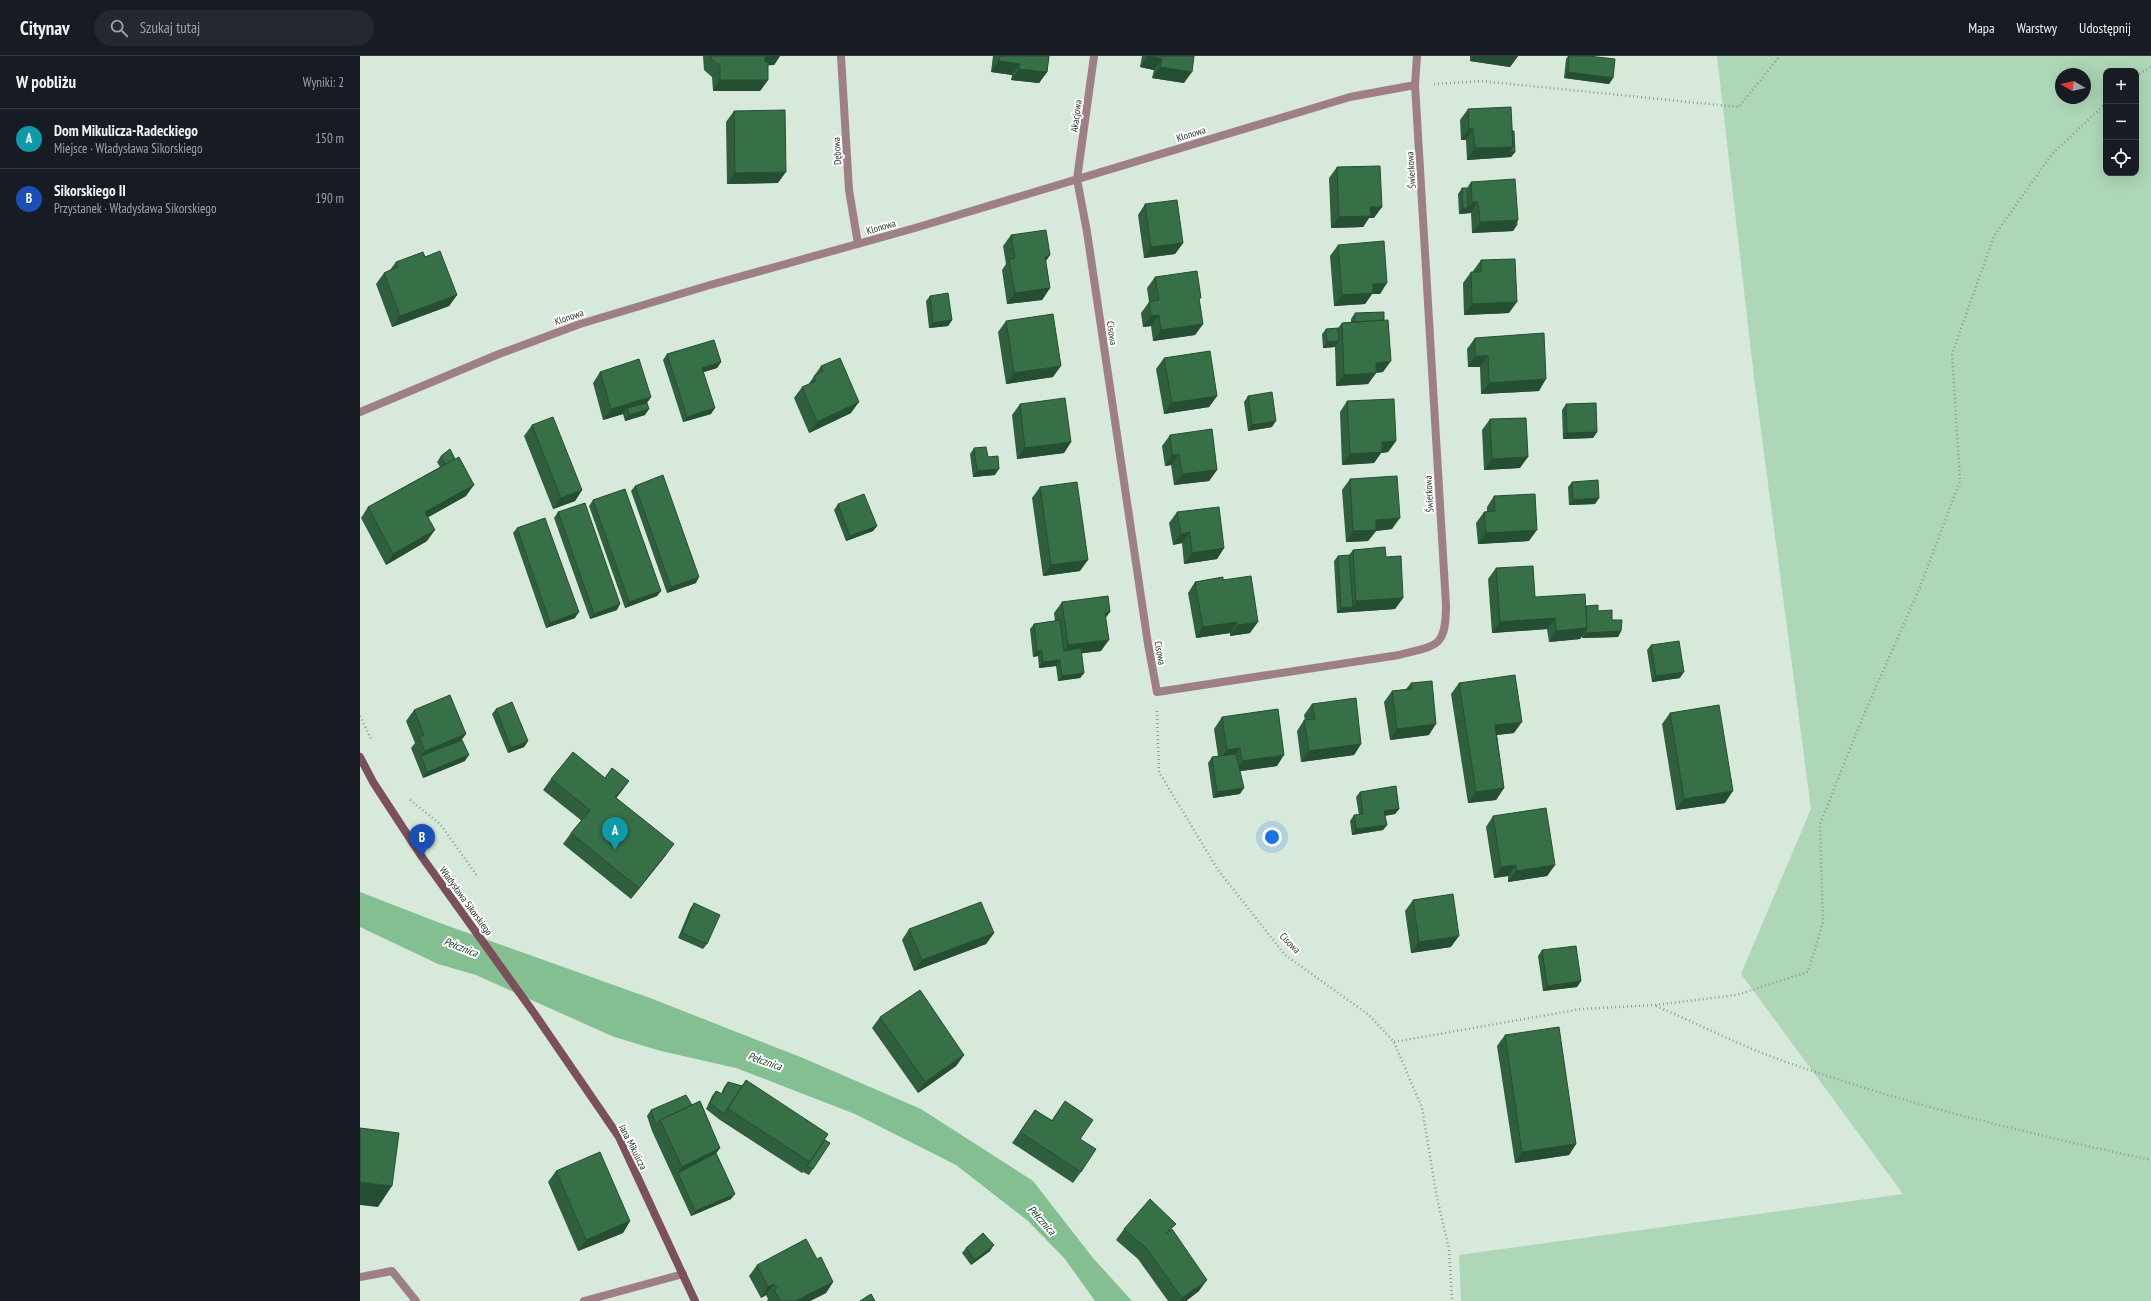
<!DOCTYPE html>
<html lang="pl">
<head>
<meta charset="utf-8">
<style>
  body { margin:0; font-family:"PT Sans Narrow",sans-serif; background:#242831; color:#f1f3f6 }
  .controls { position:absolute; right:12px; top:12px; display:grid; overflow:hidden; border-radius:8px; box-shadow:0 4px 16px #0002 }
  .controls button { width:36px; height:36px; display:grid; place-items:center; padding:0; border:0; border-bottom:1px solid #363941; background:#171b24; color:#f1f3f6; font:20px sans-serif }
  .compass { position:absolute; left:1695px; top:12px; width:36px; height:36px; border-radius:50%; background:#171b24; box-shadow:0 4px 16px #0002; rotate:279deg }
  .you { position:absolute; left:912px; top:781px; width:14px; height:14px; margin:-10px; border:3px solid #fff; border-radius:50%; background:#1a73e8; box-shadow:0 0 0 6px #1a73e833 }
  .badge { display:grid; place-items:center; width:26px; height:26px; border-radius:50%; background:#7c3aed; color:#fff; font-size:13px; font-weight:700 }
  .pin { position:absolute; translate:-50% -33px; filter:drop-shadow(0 1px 2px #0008) }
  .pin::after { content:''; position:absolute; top:21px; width:14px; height:12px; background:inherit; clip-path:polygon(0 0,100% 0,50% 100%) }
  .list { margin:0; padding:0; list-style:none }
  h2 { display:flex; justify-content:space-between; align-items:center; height:52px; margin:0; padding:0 16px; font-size:17px }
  h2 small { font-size:13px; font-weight:400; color:#9ea1a6 }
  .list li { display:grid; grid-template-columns:26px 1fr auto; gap:12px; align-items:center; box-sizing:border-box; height:60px; padding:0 16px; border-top:1px solid #363941 }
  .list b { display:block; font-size:15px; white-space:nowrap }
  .list p { margin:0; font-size:13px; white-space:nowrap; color:#9ea1a6 }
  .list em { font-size:13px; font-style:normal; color:#9ea1a6 }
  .icon { flex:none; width:22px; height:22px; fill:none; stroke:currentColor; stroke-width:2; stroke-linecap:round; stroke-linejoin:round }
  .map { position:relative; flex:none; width:1791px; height:1245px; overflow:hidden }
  header { display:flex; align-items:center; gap:24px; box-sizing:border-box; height:56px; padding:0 20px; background:#171b24; border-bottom:1px solid #363941 }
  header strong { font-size:19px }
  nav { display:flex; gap:22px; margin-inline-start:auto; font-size:14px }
  .search { width:280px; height:36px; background:#242831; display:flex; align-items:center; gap:10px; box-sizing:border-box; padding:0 14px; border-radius:22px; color:#9ea1a6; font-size:15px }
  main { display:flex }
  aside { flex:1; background:#171b24 }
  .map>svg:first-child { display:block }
  .green { fill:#add7b6; fill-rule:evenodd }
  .water { fill:#84bf92 }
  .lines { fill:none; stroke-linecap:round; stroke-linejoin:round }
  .path { stroke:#8e9b90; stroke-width:2.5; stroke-dasharray:1 3; stroke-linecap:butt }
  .lane { stroke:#9f7f86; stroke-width:8 }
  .street { stroke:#9f7f86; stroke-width:8 }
  .secondary { stroke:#7b505a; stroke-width:8 }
  .wall { fill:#2f5f3d }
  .shaded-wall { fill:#264e32 }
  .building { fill:#376f47; stroke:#264e32 }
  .labels { text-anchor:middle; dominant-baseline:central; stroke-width:4; stroke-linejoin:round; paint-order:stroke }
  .street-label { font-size:10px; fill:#2a312b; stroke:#fff }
  .water-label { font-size:11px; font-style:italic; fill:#0d391c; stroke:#fff }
</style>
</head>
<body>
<header>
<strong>Citynav</strong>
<div class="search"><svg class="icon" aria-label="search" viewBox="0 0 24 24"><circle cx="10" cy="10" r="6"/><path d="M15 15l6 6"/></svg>Szukaj tutaj</div>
<nav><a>Mapa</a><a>Warstwy</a><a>Udostępnij</a></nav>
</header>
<main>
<aside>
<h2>W pobliżu<small>Wyniki: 2</small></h2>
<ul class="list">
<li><span class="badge" style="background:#0f9aa8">A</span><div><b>Dom Mikulicza-Radeckiego</b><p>Miejsce · Władysława Sikorskiego</p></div><em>150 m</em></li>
<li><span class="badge" style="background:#1a4fb4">B</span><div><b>Sikorskiego II</b><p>Przystanek · Władysława Sikorskiego</p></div><em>190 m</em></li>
</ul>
</aside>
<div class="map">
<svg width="1791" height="1245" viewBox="0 0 1791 1245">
  <rect width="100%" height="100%" fill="#d7e9da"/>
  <!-- green -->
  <path class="green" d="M1357,0H1791V1245H1101L1099,1199L1543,1138L1381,918L1451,753L1394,321ZM1746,15H1776V117H1746ZM1701,18H1725V42H1701Z"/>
  <!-- water -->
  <path class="water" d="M0,836L80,867L290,942L443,1002L561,1053L673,1125L733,1202L772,1245H735L705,1203L668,1165L596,1109L495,1058L376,1012L301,995L254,981L116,919L78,908L0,871Z"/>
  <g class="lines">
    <!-- path -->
    <path class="path" d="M1776,20L1791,11
      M1074,28L1121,25L1379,51L1420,0
      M797,655L799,716L858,814L925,899L1009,959L1034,986L1062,1052L1077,1142L1089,1193L1092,1245
      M0,660L12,685
      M50,744L80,768L118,821
      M1296,950C1336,967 1375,987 1415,1002C1537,1046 1665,1077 1791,1104
      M1034,986L1221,953L1295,949L1376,939L1448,916L1463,866L1460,768L1502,663L1560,531L1600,425L1592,298L1634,180L1692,98L1746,47"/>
    <!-- lane -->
    <path class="lane" d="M0,1221L32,1215L56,1245
      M224,1245L323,1218"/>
    <!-- street -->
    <path class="street" d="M481,0L489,134L498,188
      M734,0L717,123L727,176L788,588L797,636L1039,599C1077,589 1086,592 1086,549L1055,29L1057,0
      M0,356L139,298L220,268L350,229L555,172L990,41L1055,29"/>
    <!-- secondary -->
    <path class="secondary" d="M0,701L13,726L62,801L174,957L259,1081L335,1245"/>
  </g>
  <!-- wall -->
  <path class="wall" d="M343,0H420L414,9H408V24L400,35H353L352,21L344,14Z
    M633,0H689L687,16L679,27L651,24L652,19L631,16Z
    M782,0H834L824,27L792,22L794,14L780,11Z
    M1110,0H1158L1150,11L1110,5Z
    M1208,0H1228L1253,22L1249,28L1204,22L1206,3Z
    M1108,53L1152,75L1155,96L1151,101L1107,104L1106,84H1101L1100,64Z
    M374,55L418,127L367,128L366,66Z
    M977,111L1014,162H1009L1003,171L971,172L969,122Z
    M1111,126L1157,164V169L1153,175L1112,177L1111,157L1099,158L1098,138L1102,132H1107Z
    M785,148L823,187L815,198L784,202L778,159Z
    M651,179L690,199L686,205L690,232L682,244L647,248L642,214L646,208L643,190Z
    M978,189L1020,238H1012L1005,248L974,250L970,200Z
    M1121,204L1149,257L1104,259L1103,227L1111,216H1113V215Z
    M36,206L97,239L89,250L32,271L16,228L24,217L30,214Z
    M795,221L839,245L843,268L835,279L793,285L791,270L783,271L781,257L789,246L787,232Z
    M570,240L592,264L588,270L569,272L566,245Z
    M995,257L1023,316L1016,317L1008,328L976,330L975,291L963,292L962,278L966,273L978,272L982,267L991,266V263Z
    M646,265L693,321L646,328L638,276Z
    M1115,282L1179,335L1121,338L1120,311H1108L1107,293Z
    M307,298L361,306L357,312L343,316L351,358L323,366L303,304Z
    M804,302L857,340L849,351L804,358L796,313Z
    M461,310L491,357L449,377L434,342L442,331L448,329Z
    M240,316L291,341L287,347L285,359L265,365L263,358L243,364L233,327Z
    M888,340L912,371L888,375L884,346Z
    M987,345L1036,385L1028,396L1021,397L1014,407L982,409L980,356Z
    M660,348L711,386L704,397L657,403L652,359Z
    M1206,348L1237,376L1233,382L1203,383L1202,354Z
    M1130,363L1160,412L1124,414L1122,374Z
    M172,369L222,434L215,445L193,453L164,380Z
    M810,379L857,414L849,425L814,429L811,409L805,410L802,390Z
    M614,392L628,401L635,419L613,421L610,398Z
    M81,400L106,440L68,461L67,485L26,509L1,462L8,451L80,411L77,406Z
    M990,423L1032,473L1016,475L1008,485L986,486L982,434Z
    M1212,426L1239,442L1235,448L1209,449L1208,431Z
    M275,430L336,527L307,537L271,435Z
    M680,431L720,515L683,520L672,442Z
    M1134,440L1169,485L1118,488L1116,467L1124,456H1127V451Z
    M233,444L301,535L297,540L265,552L229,450Z
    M478,448L517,470L513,475L486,485L474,454Z
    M198,456L257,554L230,563L194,462Z
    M817,456L864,492L857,503L824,508L822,487L813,489L809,467Z
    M157,472L215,562L186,572L153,477Z
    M993,494L1026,501L1043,542L1035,553L977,557L974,505L978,500L989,499Z
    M1136,512L1175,541L1226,550L1238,555L1252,564L1261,575L1258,581L1222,582V580L1220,583L1189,586L1187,573L1132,577L1128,523Z
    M863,524L890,577L870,580V577L836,582L828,537L835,526Z
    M702,546L746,562L741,595L721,597L724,617L720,622L698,625L696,610L679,612L678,600L673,601L670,573L674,568L695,565L694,557Z
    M1291,589L1320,622L1292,626L1287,594Z
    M1051,627L1069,679L1030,684L1024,646L1032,635L1046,633Z
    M1099,627L1154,677L1137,679L1144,732L1136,744L1108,747L1091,638Z
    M952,648L1001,688L994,699L941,706L937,675L944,664H945L944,659Z
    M136,653L168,685L164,691L148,697L132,658Z
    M54,654L102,684L105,705L63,722L51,692L55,687L46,665Z
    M1310,657L1365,747L1316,754L1302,668Z
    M862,661L917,710L880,715V738L853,742L848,707L852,701L858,700L854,673Z
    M245,722L269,725L256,742L306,799L271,843L203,788L211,777L222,765L183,734L191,723Z
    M1000,736L1039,753L1035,758L1025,760L1027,769L1023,774L992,779L990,765L994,759H999L996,741Z
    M1133,760L1195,809L1187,820L1148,826V820L1134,822L1126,771Z
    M1053,844L1091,891L1051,897L1045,855Z
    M334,847L347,888L343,893L318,882L330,853Z
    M549,873L634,877L626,888L554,915L542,884Z
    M1182,894L1221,925L1217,931L1183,935L1178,900Z
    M520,961L604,999L596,1010L558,1037L512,972Z
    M1145,979L1216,1088L1209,1099L1155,1107L1137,990Z
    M386,1024L465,1084L453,1113L449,1119L443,1116L442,1117L360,1064L346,1053L352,1040L356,1035L361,1038L364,1031L368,1026L382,1030Z
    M705,1045L720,1083L721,1116L713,1127L652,1087L675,1054L692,1064Z
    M291,1054L360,1092L356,1097L371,1143L331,1160L292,1075L287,1060Z
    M196,1115L270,1165L263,1177L218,1195L188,1126Z
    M764,1173L812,1174L839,1235L826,1245H808L778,1203L756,1184Z
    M606,1192L630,1195L611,1209L602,1197Z
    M457,1203L473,1226L466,1237L450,1245H407L408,1243L406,1239L401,1242L389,1220L397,1209Z"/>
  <!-- shaded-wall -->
  <path class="shaded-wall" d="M404,0H420L414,9L397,10Z
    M788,0L802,3L794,14L780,11Z
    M1113,0H1158L1150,11L1110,5Z
    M639,5L660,8L652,19L631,16Z
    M800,11L832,16L824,27L792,22Z
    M659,13L687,16L679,27L651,24Z
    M1208,16L1253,22L1249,28L1204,22Z
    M360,24H408L400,35H353Z
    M1109,73H1113L1106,84H1101Z
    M1153,91L1155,96L1151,101L1107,104L1115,92Z
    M426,116L418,127L367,128L375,117Z
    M1112,146H1118L1111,157L1099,158L1103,152H1108Z
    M1010,151H1022L1014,162H1009L1003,171L971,172L979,161Z
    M1158,164L1154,169H1157L1153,175L1112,177L1120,166Z
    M823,187L815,198L784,202L791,191Z
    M690,199L682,210L685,201Z
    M1027,227L1020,238H1012L1005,248L974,250L982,239L1013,228Z
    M690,232L682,244L647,248L655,237Z
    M97,239L89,250L32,271L40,260Z
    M1157,246L1149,257L1104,259L1112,248Z
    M799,259L791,270L783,271L791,260Z
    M592,264L588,270L569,272L573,267Z
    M843,268L835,279L793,285L801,274Z
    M979,285L975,291L963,292L967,286Z
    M1115,300H1128L1120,311H1108Z
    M1031,305L1023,316L1011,317H1016L1008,328L976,330L984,319L1016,307Z
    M361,306L357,312L338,318L342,312Z
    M701,310L693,321L646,328L654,317Z
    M1186,323L1179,335L1121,338L1129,327Z
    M857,340L849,351L804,358L812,347Z
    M291,341L283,352H267L263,358L243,364L251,353Z
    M499,346L491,357L449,377L457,366Z
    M355,352L351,358L323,366L327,361Z
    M289,353L285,359L265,365L269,359Z
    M916,365L912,371L888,375L892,369Z
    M1237,376L1233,382L1203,383L1207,377Z
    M1036,385L1028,396L1021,397L1014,407L982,409L990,398L1022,386Z
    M711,386L704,397L657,403L665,392Z
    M819,398L811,409L805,410L812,399Z
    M1168,401L1160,412L1124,414L1132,403Z
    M639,413L635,419L613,421L617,415Z
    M857,414L849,425L814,429L822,418Z
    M114,429L106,440L58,467L65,456Z
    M222,434L215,445L193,453L201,442Z
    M1239,442L1235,448L1209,449L1213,444Z
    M1040,462L1032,473L1016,475L1008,485L986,486L993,475L1016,464Z
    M517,470L513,475L486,485L490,480Z
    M75,474L67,485L26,509L33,498Z
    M1177,474L1169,485L1118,488L1126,477Z
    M830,476L822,487L813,489L821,478Z
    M864,492L857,503L824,508L832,497Z
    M728,504L720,515L683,520L691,509Z
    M339,521L336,527L307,537L311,531Z
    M301,535L297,540L265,552L269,546Z
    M1043,542L1035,553L977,557L981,552L993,551L996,545Z
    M260,548L257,554L230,563L234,558Z
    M219,556L215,562L186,572L190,567Z
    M750,556L742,567L745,557Z
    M1195,562L1187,573L1132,577L1140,566Z
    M877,566L870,577L836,582L843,571Z
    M898,566L890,577L870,580L878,569Z
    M1227,572L1220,583L1189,586L1196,575Z
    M1261,575L1258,581L1222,582L1226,577Z
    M749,584L741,595L700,600L708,589Z
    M677,595H682L678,600L673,601Z
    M700,604L696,610L679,612L683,606Z
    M1324,616L1320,622L1292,626L1296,620Z
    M724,617L720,622L698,625L702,620Z
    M1162,666L1154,677L1127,680L1135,669Z
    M1076,668L1069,679L1030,684L1037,673Z
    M106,678L98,689L61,700L65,695Z
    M168,685L164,691L148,697L151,692Z
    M1001,688L994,699L941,706L949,695Z
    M880,692L873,703L859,705L867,694Z
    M109,699L105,705L63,722L67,716Z
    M924,699L917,710L875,716L882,705Z
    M269,725L261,736L248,752L255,741Z
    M884,732L880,738L853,742L857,736Z
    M1144,732L1136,744L1108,747L1116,736Z
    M1373,735L1365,747L1316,754L1324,743Z
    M1039,753L1035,758L1021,760L1024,755Z
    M1027,769L1023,774L992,779L996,773Z
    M314,788L306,799L271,843L279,832Z
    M1156,809L1148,820L1134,822L1141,811Z
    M1195,809L1187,820L1148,826L1156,815Z
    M634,877L626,888L554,915L562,904Z
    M1099,880L1091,891L1051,897L1059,886Z
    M1221,925L1217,931L1183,935L1187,930Z
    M604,999L596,1010L558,1037L565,1026Z
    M1216,1088L1209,1099L1155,1107L1162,1096Z
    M360,1092L352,1103L318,1117L322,1111Z
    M0,1126L32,1130L18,1151L0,1149Z
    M375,1138L371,1143L331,1160L335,1155Z
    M270,1165L263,1177L218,1195L226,1184Z
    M634,1189L630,1195L611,1209L615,1204Z
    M847,1224L839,1235L826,1245H820L822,1242Z
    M473,1226L466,1237L450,1245H436Z
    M414,1228L406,1239L401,1242L408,1231Z"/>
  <!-- building -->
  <path class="building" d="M351,0H405V6H408V24H360V10L351,3Z
    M640,0H689L687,16L659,13L660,8L639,5Z
    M788,0H834L832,16L800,11L802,3Z
    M1209,0H1228L1255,3L1253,22L1208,16Z
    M1151,51L1153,91L1115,92L1113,73H1109L1108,53Z
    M425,54L426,116L375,117L374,55Z
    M1152,75H1154L1155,96H1149L1153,91Z
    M1020,110L1022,151H1010L1011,160L979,161L977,111Z
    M1155,123L1158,164L1120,166L1118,146H1112L1111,126Z
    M1102,132H1107L1108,152H1103Z
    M817,144L823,187L791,191L785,148Z
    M1157,164V169H1154Z
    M686,174L690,199L685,201L690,232L655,237L649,203L655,202L651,179Z
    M1024,185L1027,227L1013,228V237L982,239L978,189Z
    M80,195L97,239L40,260L24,217L37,211L36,206L63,196L65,201Z
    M1155,203L1157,246L1112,248L1111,216H1121V204Z
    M837,215L841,242H839L843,268L801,274L799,259L791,260L789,246L799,244L795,221Z
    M588,237L592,264L573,267L570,240Z
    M1024,256V264L995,266V257Z
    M693,258L701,310L654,317L646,265Z
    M1028,264L1031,305L1016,307V317L984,319L982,267Z
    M978,272L979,285L967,286L966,273Z
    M1184,277L1186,323L1129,327L1128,300H1115V282Z
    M354,284L361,306L342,312L355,352L327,361L307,298Z
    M850,295L857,340L812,347L804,302Z
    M480,302L499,346L457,366L442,331L456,325L454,320L463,315L461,310Z
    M279,303L291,341L251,353L240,316Z
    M912,336L916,365L892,369L888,340Z
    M705,342L711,386L665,392L660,348Z
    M1034,343L1036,385L1022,386V396L990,398L987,345Z
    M287,347L289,353L269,359L267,352Z
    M1236,347L1237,376L1207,377L1206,348Z
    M193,361L222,434L201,442L172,369Z
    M1166,362L1168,401L1132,403L1130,363Z
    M852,373L857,414L822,418L819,398L812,399L810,379Z
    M626,391L628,401L638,400L639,413L617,415L614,392Z
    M90,393L95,403L85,408L81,400Z
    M99,401L114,429L65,456L75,474L33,498L8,451Z
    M303,419L339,521L311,531L275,430Z
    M1037,420L1040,462L1016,464V474L993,475L990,423Z
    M1238,424L1239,442L1213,444L1212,426Z
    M717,426L728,504L691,509L680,431Z
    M265,433L301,535L269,546L233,444Z
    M504,438L517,470L490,480L478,448Z
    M1175,438L1177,474L1126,477L1124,456L1135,455L1134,440Z
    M225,447L260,548L234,558L198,456Z
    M859,451L864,492L832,497L830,476L821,478L817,456Z
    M185,462L219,556L190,567L157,472Z
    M1025,491L1026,501L1041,500L1043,542L996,545L993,494Z
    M989,499L993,551L981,552L978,500Z
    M1173,510L1175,541L1225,538L1227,572L1196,575L1195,562L1140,566L1136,512Z
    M891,520L898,566L878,569L877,566L843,571L835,526L863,521V524Z
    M748,540L750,556L745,557L749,584L708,589L702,546Z
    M1238,549V555L1252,554V564H1262L1261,575L1226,577V574L1227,572L1226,550Z
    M700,564L704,595L721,592L724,617L702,620L700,604L683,606L682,595H677L674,568Z
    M1319,585L1324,616L1296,620L1291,589Z
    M1155,619L1162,666L1135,669L1144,732L1116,736L1099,627Z
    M1072,625L1076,668L1037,673L1032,635L1052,633L1051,627Z
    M90,639L106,678L65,695L59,681L64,679L54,654Z
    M996,642L1001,688L949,695L944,664L955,663L952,648Z
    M152,646L168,685L151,692L136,653Z
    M1359,649L1373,735L1324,743L1310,657Z
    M918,653L924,699L882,705L880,692L867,694L862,661Z
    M102,684L109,699L67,716L61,700Z
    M213,696L245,722L252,712L269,725L255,741L314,788L279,832L211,777L230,754L191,723Z
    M876,698L884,732L857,736L852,701Z
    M1036,730L1039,753L1024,755L1027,769L996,773L994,759L1003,758L1000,736Z
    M1186,752L1195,809L1156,815V809L1141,811L1133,760Z
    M1093,838L1099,880L1059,886L1053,844Z
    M621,846L634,877L562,904L549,873Z
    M334,847L360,859L347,888L322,877Z
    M1216,890L1221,925L1187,930L1182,894Z
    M560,934L604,999L565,1026L520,961Z
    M1199,971L1216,1088L1162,1096L1145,979Z
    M386,1024L468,1078L450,1106L368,1053Z
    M368,1026L382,1030L364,1058L350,1047L356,1035L362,1038Z
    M326,1039L332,1049L300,1064L296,1069L291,1054Z
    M340,1045L360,1092L322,1111L300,1064Z
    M705,1045L733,1064L720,1083L736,1093L721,1116L660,1076L675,1054L692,1065Z
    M0,1072L39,1077L32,1130L0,1126V1129Z
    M465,1084L470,1087L453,1113L447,1110Z
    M240,1096L270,1165L226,1184L196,1115Z
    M356,1097L375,1138L335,1155L318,1117Z
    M790,1143L816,1168L805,1178L812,1173L847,1224L822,1242L786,1192L764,1173Z
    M623,1177L634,1189L615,1204L606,1192Z
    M446,1183L457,1203L461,1201L473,1226L436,1245H420L414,1234L417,1232L414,1228L408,1231L397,1209Z
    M511,1238L515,1245H500Z"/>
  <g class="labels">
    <!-- street labels -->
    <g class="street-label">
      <text transform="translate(716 60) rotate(-82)">Akacjowa</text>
      <text transform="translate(831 78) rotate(-17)">Klonowa</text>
      <text transform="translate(477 95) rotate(-93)">Dębowa</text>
      <text transform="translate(1051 114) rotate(-94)">Świerkowa</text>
      <text transform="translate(521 171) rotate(-16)">Klonowa</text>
      <text transform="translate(209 261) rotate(-19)">Klonowa</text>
      <text transform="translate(752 277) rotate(82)">Cisowa</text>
      <text transform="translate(1069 438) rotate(-93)">Świerkowa</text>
      <text transform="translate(800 597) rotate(80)">Cisowa</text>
      <text transform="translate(106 845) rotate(54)">Władysława Sikorskiego</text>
      <text transform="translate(930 887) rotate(46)">Cisowa</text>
      <text transform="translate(273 1091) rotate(63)">Jana Mikulicza</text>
    </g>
    <!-- water labels -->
    <g class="water-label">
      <text transform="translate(101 891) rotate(22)">Pełcznica</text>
      <text transform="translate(405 1005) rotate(19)">Pełcznica</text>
      <text transform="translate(682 1164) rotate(48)">Pełcznica</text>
    </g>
  </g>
</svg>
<div class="controls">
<button>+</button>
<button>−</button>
<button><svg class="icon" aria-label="locate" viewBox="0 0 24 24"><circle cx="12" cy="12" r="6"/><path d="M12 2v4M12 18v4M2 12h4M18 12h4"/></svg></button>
</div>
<svg class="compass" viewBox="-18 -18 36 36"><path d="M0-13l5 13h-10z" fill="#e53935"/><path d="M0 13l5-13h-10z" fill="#9ea1a6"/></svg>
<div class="you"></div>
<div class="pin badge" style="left:255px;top:794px;background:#0f9aa8">A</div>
<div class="pin badge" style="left:62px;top:801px;background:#1a4fb4">B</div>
</div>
</main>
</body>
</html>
